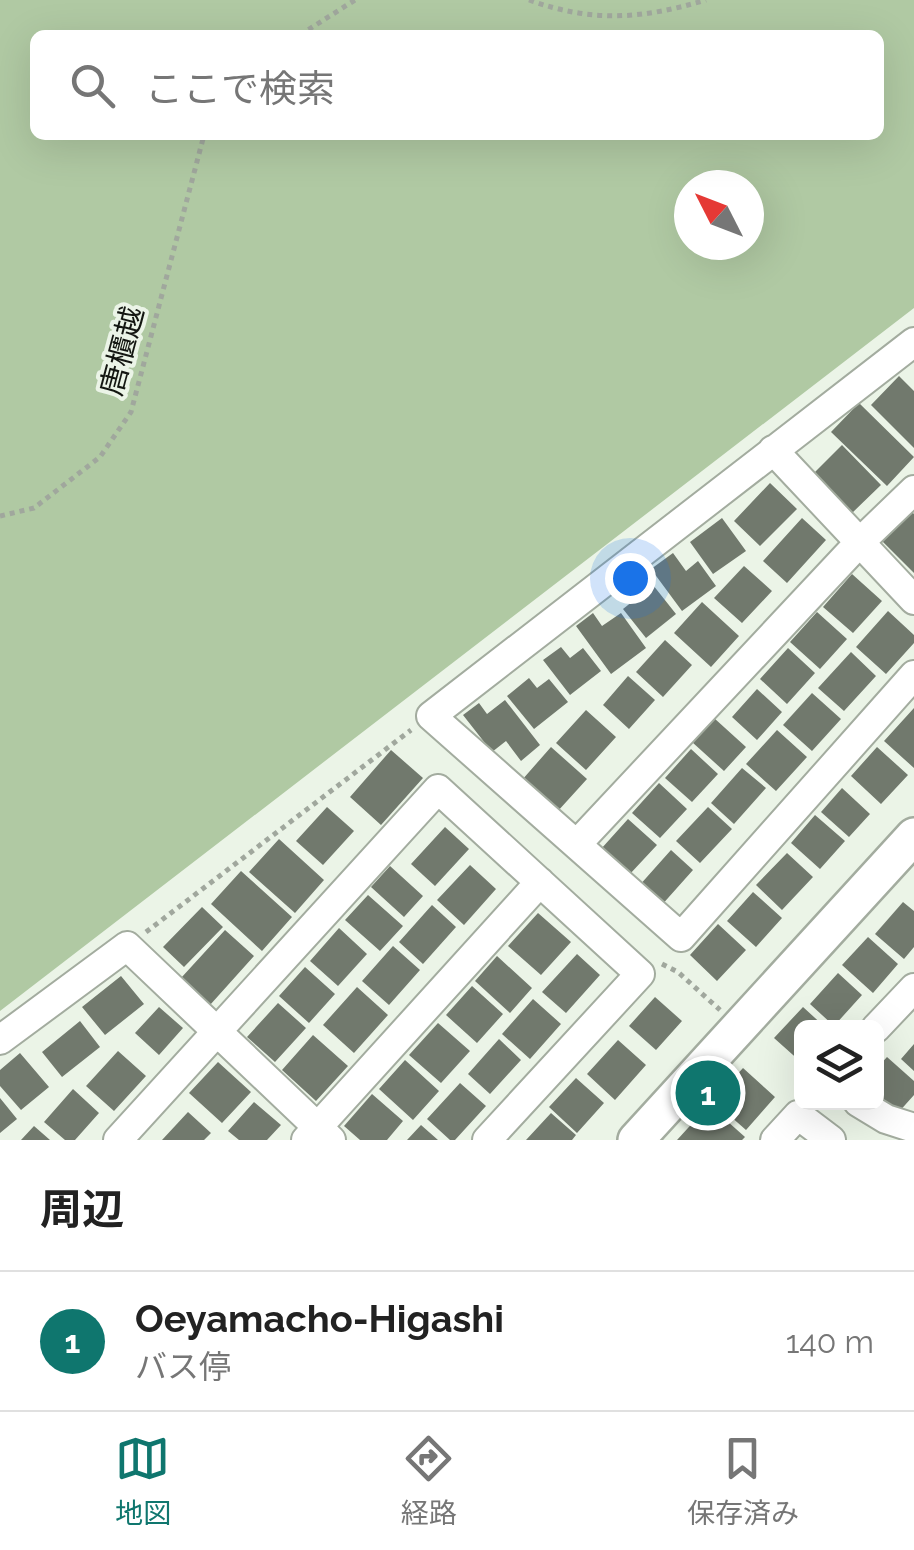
<!DOCTYPE html>
<html lang="ja">
<head>
<meta charset="utf-8">
<style>
  body { margin:0; font-family:Raleway,"Noto Sans JP",sans-serif; background:#f6f6f6; color:#222 }
  .controls { position:absolute; right:30px; bottom:30px; display:grid; overflow:hidden; border-radius:15px; box-shadow:0 10px 40px #0002 }
  .controls button { width:90px; height:90px; display:grid; place-items:center; padding:0; border:0; border-bottom:2px solid #e0e0e0; background:#fff; color:#222; font:50px sans-serif }
  .compass { position:absolute; left:674px; top:170px; width:90px; height:90px; border-radius:50%; background:#fff; box-shadow:0 10px 40px #0002; rotate:312deg }
  .you { position:absolute; left:630px; top:578px; width:35px; height:35px; margin:-25px; border:8px solid #fff; border-radius:50%; background:#1a73e8; box-shadow:0 0 0 15px #1a73e833 }
  .badge { display:grid; place-items:center; width:65px; height:65px; border-radius:50%; background:#0f766e; color:#fff; font-size:32px; font-weight:700 }
  .pin { position:absolute; translate:-50% -50%; border:5px solid #fff; box-shadow:0 2px 10px #0006 }
  .list { margin:0; padding:0; list-style:none }
  h2 { display:flex; justify-content:space-between; align-items:center; height:130px; margin:0; padding:0 40px; font-size:42px }
  h2 small { font-size:32px; font-weight:400; color:#767676 }
  .list li { display:grid; grid-template-columns:65px 1fr auto; gap:30px; align-items:center; box-sizing:border-box; height:140px; padding:0 40px; border-top:2px solid #e0e0e0 }
  .list b { display:block; font-size:38px; white-space:nowrap }
  .list p { margin:0; font-size:32px; white-space:nowrap; color:#767676 }
  .list em { font-size:32px; font-style:normal; color:#767676 }
  .icon { flex:none; width:55px; height:55px; fill:none; stroke:currentColor; stroke-width:2; stroke-linecap:round; stroke-linejoin:round }
  .map { position:relative; flex:none; width:914px; height:1140px; overflow:hidden }
  .search { position:absolute; background:#fff; box-shadow:0 10px 40px #0002; left:30px; right:30px; top:30px; height:110px; display:flex; align-items:center; gap:25px; box-sizing:border-box; padding:0 35px; border-radius:15px; color:#767676; font-size:38px }
  .sheet { height:270px; background:#fff }
  nav { display:flex; justify-content:space-around; align-items:center; box-sizing:border-box; height:140px; border-top:2px solid #e0e0e0; background:#fff; font-size:28px; color:#767676 }
  nav a { display:grid; justify-items:center; gap:5px }
  nav .on { color:#0f766e }
  .map>svg:first-child { display:block }
  .green { fill:#b0c9a3; fill-rule:evenodd }
  .building { fill:#71796d }
  .lines { fill:none; stroke-linecap:round; stroke-linejoin:round }
  .minor-casing { stroke:#a3ac9f; stroke-width:32 }
  .tertiary-casing { stroke:#a3ac9f; stroke-width:40 }
  .path { stroke:#a0a79d; stroke-width:5; stroke-dasharray:5 5; stroke-linecap:butt }
  .minor { stroke:#fff; stroke-width:28 }
  .tertiary { stroke:#fff; stroke-width:35 }
  .labels { text-anchor:middle; dominant-baseline:central; stroke-width:8; stroke-linejoin:round; paint-order:stroke }
  .street-label { font-size:30px; fill:#141712; stroke:#ebf4e7 }
</style>
</head>
<body>
<div class="map">
<svg width="914" height="1140" viewBox="0 0 914 1140">
  <rect width="100%" height="100%" fill="#ebf4e7"/>
  <!-- green -->
  <path class="green" d="M0,0H914V308L0,1011ZM35,35H879V135H35ZM689,185H749V245H689Z"/>
  <!-- building -->
  <path class="building" d="M899,376L914,391V448L871,405Z
    M859,403L914,457L887,486L831,432Z
    M842,445L881,485L851,514L813,474Z
    M770,483L797,509L760,546L734,521Z
    M912,512L914,514V573L882,541Z
    M722,518L746,551L713,574L690,542Z
    M802,518L826,540L787,583L763,561Z
    M673,553L686,571L698,561L716,586L682,611L651,569Z
    M744,566L772,591L742,623L714,598Z
    M852,574L882,601L853,633L823,607Z
    M653,585L676,614L646,638L623,609Z
    M702,602L739,636L711,667L674,633Z
    M888,611L914,635V643L886,674L856,647Z
    M817,612L847,639L820,669L790,642Z
    M593,613L602,626L621,613L646,648L611,674L576,626Z
    M665,640L692,665L663,697L636,672Z
    M561,647L570,658L583,648L601,671L570,695L543,660Z
    M788,648L815,673L787,704L760,679Z
    M851,652L876,676L844,711L818,688Z
    M628,676L655,700L629,729L603,705Z
    M529,678L537,688L549,679L568,702L534,729L507,696Z
    M757,689L782,712L757,740L732,717Z
    M812,693L841,719L812,751L783,725Z
    M505,700L540,745L521,761L506,741L492,752L463,715L479,703L487,714Z
    M914,708V768L884,741Z
    M586,710L616,737L586,770L556,743Z
    M714,718L746,747L724,771L692,742Z
    M777,730L807,757L776,791L746,764Z
    M551,747L587,779L557,812L522,780Z
    M877,747L908,775L881,804L851,776Z
    M691,749L718,774L692,802L665,778Z
    M391,750L423,778L381,825L350,797Z
    M742,768L766,788L734,824L711,803Z
    M659,783L687,809L660,838L632,813Z
    M842,788L870,814L849,837L821,812Z
    M327,807L354,831L323,865L296,841Z
    M708,807L732,829L700,863L676,841Z
    M815,815L845,841L820,869L791,843Z
    M628,819L657,845L629,875L601,849Z
    M445,827L469,849L435,886L411,864Z
    M279,839L324,880L295,913L249,872Z
    M671,850L693,870L660,907L638,887Z
    M787,853L813,877L782,910L756,885Z
    M470,865L496,889L464,925L437,900Z
    M390,866L423,896L404,917L371,887Z
    M241,871L292,917L262,951L211,904Z
    M753,892L782,918L756,947L727,921Z
    M368,895L403,926L380,951L345,920Z
    M903,902L914,911V947L904,959L875,934Z
    M432,905L456,927L423,964L399,942Z
    M202,907L223,927L184,967L163,947Z
    M538,913L571,942L541,975L508,946Z
    M718,924L746,950L717,981L690,955Z
    M339,928L367,954L338,986L310,961Z
    M225,930L254,956L210,1005L181,978Z
    M868,937L898,964L873,993L842,965Z
    M393,946L420,970L389,1005L362,981Z
    M577,954L600,975L566,1013L542,992Z
    M497,956L532,988L510,1013L475,981Z
    M305,967L335,994L309,1023L279,996Z
    M838,973L862,995L834,1026L810,1004Z
    M121,976L144,1004L105,1035L82,1007Z
    M472,986L503,1014L477,1043L446,1015Z
    M357,987L388,1015L354,1053L323,1025Z
    M655,997L682,1021L656,1050L629,1026Z
    M533,999L561,1024L530,1059L502,1034Z
    M278,1003L306,1028L275,1062L247,1037Z
    M159,1007L183,1028L159,1055L135,1033Z
    M803,1007L826,1028H802V1063L774,1038Z
    M80,1021L100,1047L62,1077L42,1052Z
    M438,1023L470,1051L441,1083L409,1055Z
    M313,1035L348,1066L316,1101L282,1070Z
    M499,1039L521,1060L490,1094L468,1074Z
    M618,1040L646,1065L615,1100L587,1074Z
    M914,1044V1071L901,1059Z
    M118,1051L146,1076L114,1111L86,1086Z
    M20,1053L49,1087L21,1110L0,1086V1070Z
    M887,1057L914,1081V1095L897,1114L876,1096V1069Z
    M405,1060L439,1091L413,1120L379,1089Z
    M218,1062L251,1092L222,1123L189,1093Z
    M743,1068L775,1097L746,1130L713,1101Z
    M576,1078L604,1103L577,1133L549,1107Z
    M460,1083L486,1106L455,1140H450L427,1119Z
    M73,1089L99,1113L75,1140H65L44,1122Z
    M372,1094L403,1121L387,1140H360L344,1126Z
    M0,1098L17,1119L0,1133Z
    M254,1102L281,1125L267,1140H239L228,1131Z
    M709,1105L745,1137L742,1140H677Z
    M188,1112L211,1133L204,1140H162Z
    M551,1113L576,1135L572,1140H526Z
    M421,1125L438,1140H407Z
    M34,1126L50,1140H21Z"/>
  <g class="lines">
    <!-- minor casing -->
    <g class="minor-casing">
      <path id="minor" d="M914,342L431,716L681,937L914,675
        M773,450L914,600
        M577,844L858,544L914,490
        M876,1028L914,988
        M0,1040L127,946L331,1140
        M858,1102L886,1119L914,1128
        M118,1140L438,789L640,974L487,1140
        M306,1140L540,882
        M775,1140L798,1115L831,1140"/>
    </g>
    <!-- tertiary casing -->
    <g class="tertiary-casing">
      <path id="tertiary" d="M636,1140L914,836"/>
    </g>
    <!-- path -->
    <path class="path" d="M529,0C593,23 642,19 706,0
      M300,35L355,0
      M0,516L34,508L100,457L131,412L204,135
      M146,932L411,730
      M662,964L678,972L720,1010"/>
    <!-- minor -->
    <use href="#minor" class="minor"/>
    <!-- tertiary -->
    <use href="#tertiary" class="tertiary"/>
  </g>
  <g class="labels">
    <!-- street labels -->
    <g class="street-label">
      <text transform="translate(122 351) rotate(-75)">唐櫃越</text>
    </g>
  </g>
</svg>
<div class="controls">
<button><svg class="icon" aria-label="layers" viewBox="0 0 24 24"><path d="M12 4l9 5-9 5-9-5zM3 14l9 5 9-5"/></svg></button>
</div>
<svg class="compass" viewBox="-18 -18 36 36"><path d="M0-13l5 13h-10z" fill="#e53935"/><path d="M0 13l5-13h-10z" fill="#767676"/></svg>
<div class="you"></div>
<div class="pin badge" style="left:708px;top:1093px">1</div>
<div class="search"><svg class="icon" aria-label="search" viewBox="0 0 24 24"><circle cx="10" cy="10" r="6"/><path d="M15 15l6 6"/></svg>ここで検索</div>
</div>
<section class="sheet">
<h2>周辺<small></small></h2>
<ul class="list">
<li><span class="badge">1</span><div><b>Oeyamacho-Higashi</b><p>バス停</p></div><em>140 m</em></li>
</ul>
</section>
<nav>
<a class="on"><svg class="icon" aria-label="map" viewBox="0 0 24 24"><path d="M3 6l6-2 6 2 6-2v14l-6 2-6-2-6 2zM9 4v14M15 6v14"/></svg>地図</a>
<a><svg class="icon" aria-label="directions" viewBox="0 0 24 24"><path d="M12 3l9 9-9 9-9-9zM9 14v-3h6M13 9l2 2-2 2"/></svg>経路</a>
<a><svg class="icon" aria-label="saved" viewBox="0 0 24 24"><path d="M7 4h10v16l-5-4-5 4z"/></svg>保存済み</a>
</nav>
</body>
</html>
